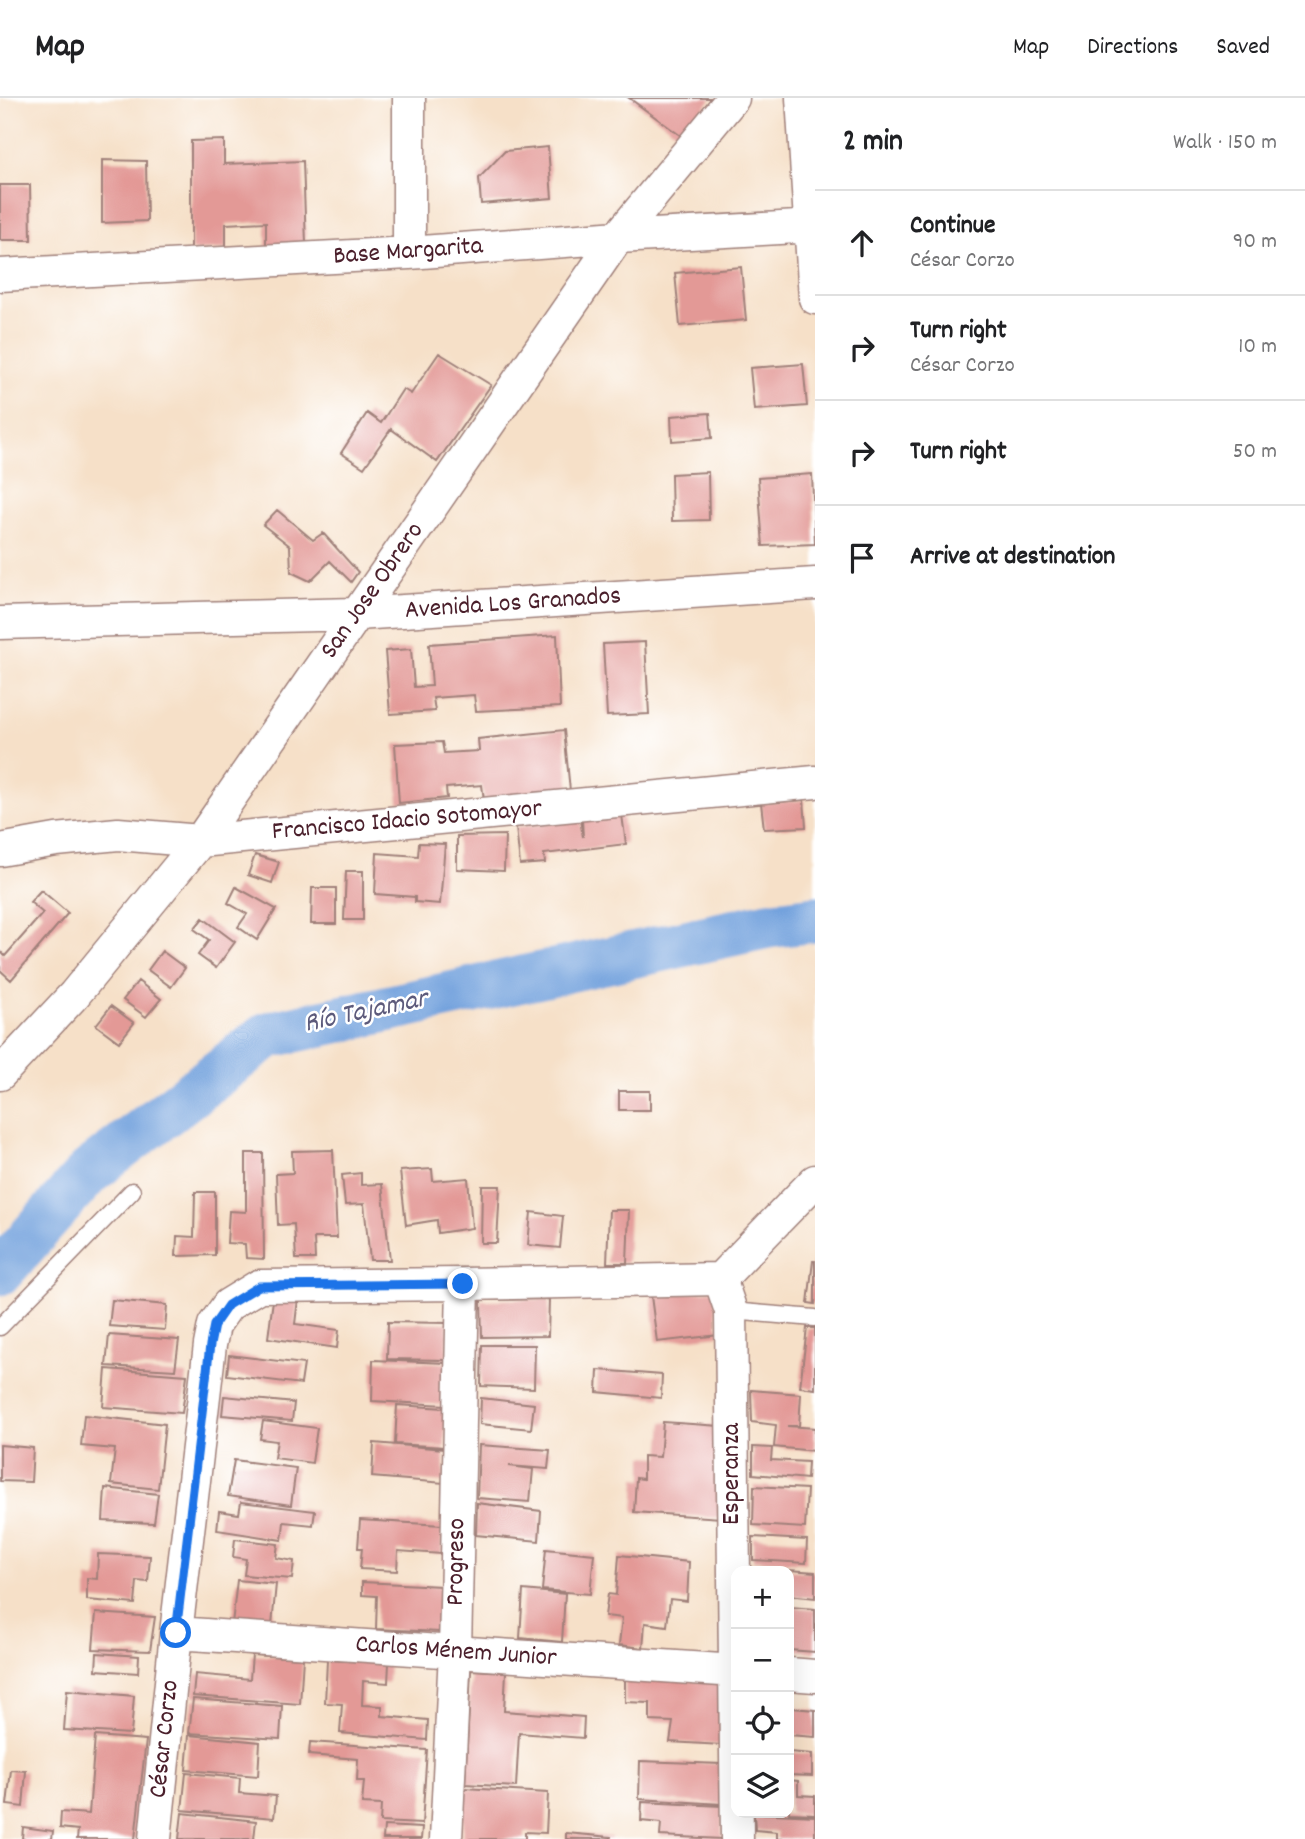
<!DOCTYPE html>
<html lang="en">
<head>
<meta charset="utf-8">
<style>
  body { margin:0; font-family:Dekko,sans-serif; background:#f2f2f2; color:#202124 }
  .controls { position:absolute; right:21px; bottom:21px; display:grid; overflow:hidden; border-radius:14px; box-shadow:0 7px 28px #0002 }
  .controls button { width:63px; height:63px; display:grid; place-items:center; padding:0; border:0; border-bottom:2px solid #e0e0e0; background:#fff; color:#202124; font:35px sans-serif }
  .stop { position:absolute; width:21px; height:21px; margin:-16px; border:5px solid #1a73e8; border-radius:50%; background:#fff }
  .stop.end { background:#1a73e8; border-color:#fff; box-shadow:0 2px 7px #0008 }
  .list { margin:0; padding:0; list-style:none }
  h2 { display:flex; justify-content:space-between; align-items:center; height:91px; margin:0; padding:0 28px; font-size:30px }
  h2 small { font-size:23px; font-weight:400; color:#757577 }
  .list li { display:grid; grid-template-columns:46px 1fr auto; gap:21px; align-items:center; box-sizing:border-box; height:105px; padding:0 28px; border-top:2px solid #e0e0e0 }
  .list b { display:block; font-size:26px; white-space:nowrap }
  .list p { margin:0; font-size:23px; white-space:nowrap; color:#757577 }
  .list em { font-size:23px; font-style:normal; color:#757577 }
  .icon { flex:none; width:38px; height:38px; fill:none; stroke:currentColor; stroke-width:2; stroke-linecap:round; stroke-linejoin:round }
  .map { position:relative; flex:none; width:815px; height:1741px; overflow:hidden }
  header { display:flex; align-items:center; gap:42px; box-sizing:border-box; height:98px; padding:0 35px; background:#fff; border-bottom:2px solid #e0e0e0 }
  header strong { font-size:33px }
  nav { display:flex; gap:38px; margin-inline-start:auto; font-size:24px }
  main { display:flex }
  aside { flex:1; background:#fff }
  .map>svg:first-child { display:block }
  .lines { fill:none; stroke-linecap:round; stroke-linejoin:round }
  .river { stroke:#73a2dd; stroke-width:47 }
  .building { fill:#e39996 }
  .service-casing { stroke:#a0807a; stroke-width:19 }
  .minor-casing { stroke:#a0807a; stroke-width:35 }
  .service { stroke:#fff; stroke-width:16 }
  .minor { stroke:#fff; stroke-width:32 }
  .route { stroke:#1a73e8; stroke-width:9 }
  .labels { text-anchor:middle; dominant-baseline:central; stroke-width:5; stroke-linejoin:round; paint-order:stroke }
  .street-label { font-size:26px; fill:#4a1f2b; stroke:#fff }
  .water-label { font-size:28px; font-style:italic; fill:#5c5a7b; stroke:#fff }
</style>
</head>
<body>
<header>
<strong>Map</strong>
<nav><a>Map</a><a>Directions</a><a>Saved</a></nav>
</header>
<main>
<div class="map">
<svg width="815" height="1741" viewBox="0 0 815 1741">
  <rect width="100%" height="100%" fill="#fff"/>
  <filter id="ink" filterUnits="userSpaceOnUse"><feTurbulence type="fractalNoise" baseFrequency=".0143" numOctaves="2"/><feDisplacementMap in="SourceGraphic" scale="14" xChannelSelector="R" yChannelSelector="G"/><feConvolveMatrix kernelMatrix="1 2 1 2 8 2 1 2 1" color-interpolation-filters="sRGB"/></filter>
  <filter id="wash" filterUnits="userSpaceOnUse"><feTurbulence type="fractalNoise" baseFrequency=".00686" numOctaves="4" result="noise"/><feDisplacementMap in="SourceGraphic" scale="28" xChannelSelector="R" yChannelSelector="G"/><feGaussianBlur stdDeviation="1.57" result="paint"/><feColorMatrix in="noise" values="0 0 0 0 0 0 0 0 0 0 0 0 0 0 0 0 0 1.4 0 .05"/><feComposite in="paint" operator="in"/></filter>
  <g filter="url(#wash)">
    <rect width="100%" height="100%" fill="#f6e0c8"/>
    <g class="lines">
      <!-- river -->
      <path class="river" d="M0,1174L89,1074L268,937L768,827L815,821"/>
    </g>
    <g id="blocks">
      <!-- building -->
      <path class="building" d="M629,0H712L681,38Z
        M224,42V66L303,63L306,146L266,149V124L226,126V151L191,153V43Z
        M548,49L552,100L481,106L479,80L505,53Z
        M102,62L146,63L147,123L102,125Z
        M0,87H30L31,142H0Z
        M741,169L746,222L680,228L675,175Z
        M439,255L491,287L437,364L391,331L364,370L341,355L367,315L381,325L403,291L411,296Z
        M803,266L807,308L754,312L750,270Z
        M710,315L712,340L672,343L671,318Z
        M708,374L709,422L672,423L671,376Z
        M812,376L815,446L763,448L758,380Z
        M277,412L313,442L323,435L358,474L351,484L330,463L310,483L291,474L290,448L263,427Z
        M557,537L560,609L476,613L474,597L433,600L435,613L390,616L385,553L411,551L414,589L432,588L429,546Z
        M645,544L649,616L607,618L603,546Z
        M564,632L570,693L484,702L482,687L446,690L447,700L399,705L395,646L442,644L444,655L479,653L478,641Z
        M804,702L806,729L764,731L761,705Z
        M622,717L626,746L544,756L545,765L520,767L516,729L580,722L583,739L582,721Z
        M505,737L504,773L457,771V738Z
        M419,745L445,746L440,806L415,804V799L375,796L377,755L418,758Z
        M255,757L279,764L272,785L248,777Z
        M346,773H363V822H344Z
        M236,789L276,811L257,842L238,829L247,816L228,805Z
        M312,790H336V826H311Z
        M41,792L68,815L11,882L0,872V853L5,858L43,815L30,804Z
        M203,820L235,844L216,870L198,857L209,842L194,831Z
        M162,853L185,870L171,889L148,872Z
        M138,883L161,901L146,919L123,902Z
        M111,908L134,925L119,944L96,927Z
        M619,993H650V1012H619Z
        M333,1052L337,1140H314L315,1161H296L294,1126L278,1127L276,1076L293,1075L292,1053Z
        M246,1055H263L264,1161L246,1160L245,1146L227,1145L229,1113L246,1114Z
        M432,1071L433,1083L468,1080L472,1130L438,1135L437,1122L406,1127L400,1073Z
        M361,1075V1087L382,1086L390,1162H370L364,1106L345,1107L342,1077Z
        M482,1088H500L497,1145H481Z
        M195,1094H215V1157L176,1158L177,1138L194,1139Z
        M609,1112H629L627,1165H607Z
        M531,1114L563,1118L560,1150L528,1147Z
        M813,1163H815V1206L808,1205Z
        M714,1192L719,1237L657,1244L651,1198Z
        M298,1201L295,1226L339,1232L337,1250L268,1240L273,1202Z
        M549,1201L548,1238L482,1239L481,1202Z
        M112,1202L167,1207L165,1232L109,1228Z
        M388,1224L448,1225L447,1262L387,1261Z
        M807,1230H815V1291L800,1289Z
        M109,1237L179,1242L175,1272L106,1268Z
        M482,1247H535L534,1290L481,1288Z
        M229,1257L304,1266L301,1286L227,1277Z
        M373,1262L447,1265L446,1307L372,1303Z
        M106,1271L187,1277L182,1315L103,1309Z
        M598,1272L662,1277L661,1300L597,1294Z
        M751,1292L801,1296L799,1328H787L815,1330L814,1353L774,1349L776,1327L752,1324Z
        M224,1298L294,1305L292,1323L222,1317Z
        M481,1300L534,1306L531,1331L480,1326Z
        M397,1307L445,1310V1349L395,1346Z
        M84,1317L165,1326L158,1391L111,1386L115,1351L81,1348Z
        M263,1323L317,1330L312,1365L274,1360L277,1343L260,1341Z
        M663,1324L720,1328L721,1420L634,1414L636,1380L643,1381V1358L660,1359Z
        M374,1345L444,1351V1385L372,1379Z
        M0,1347L33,1350L31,1384L0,1383Z
        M479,1347L550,1352L548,1371L509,1368L533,1371L530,1404L477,1400Z
        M753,1349L772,1350L771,1362L808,1364L807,1381L753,1376Z
        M234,1362L296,1370L291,1407L228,1398Z
        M754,1388L807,1391L805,1430L753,1427Z
        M105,1390L158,1396L154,1425L103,1423Z
        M241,1404L315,1413L313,1427L284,1424L282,1442L217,1432L219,1413L239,1416Z
        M477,1405L541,1413L539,1443L476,1437Z
        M360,1422L442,1427V1456L398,1453L397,1473L360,1471L362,1450H358Z
        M753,1439L807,1442L806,1465L753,1462Z
        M235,1441L278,1446L276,1460L294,1463L292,1481L244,1477L246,1461L233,1459Z
        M546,1451L594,1456L590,1496L542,1492Z
        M98,1456L150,1458L148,1484L137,1483L135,1506L87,1502V1480L97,1481Z
        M619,1457L689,1464L687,1503L670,1501L667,1528L645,1525L643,1550L619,1547L622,1520L605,1518L608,1496L616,1497Z
        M789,1472L815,1474V1500L789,1497Z
        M237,1482L276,1486L272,1527L232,1526Z
        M362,1484L441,1488L440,1534L376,1531L377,1498L362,1497Z
        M523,1492L565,1496L562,1544L520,1540Z
        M789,1509L815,1511V1554L789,1552Z
        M96,1515L155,1519L150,1553L93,1551Z
        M97,1555L139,1558L138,1575L96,1572Z
        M252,1557L303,1560L300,1606L193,1598L195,1576L250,1581Z
        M327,1562L389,1565L388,1585L363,1583L362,1607L382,1608V1618L428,1622L427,1642L340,1635L342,1606L325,1605Z
        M471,1572L506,1574L504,1613L584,1619L583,1640L519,1635L516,1689L465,1686Z
        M625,1579L721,1584L722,1647L670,1644L673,1624L650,1623V1605L625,1604Z
        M789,1587L793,1588L792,1610L815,1612V1639L789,1637Z
        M67,1592L134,1598L131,1636L64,1632Z
        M193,1601L282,1608L280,1641L189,1635Z
        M189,1637L260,1644L258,1678L186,1672Z
        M95,1638L146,1642L135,1741H77L78,1732L60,1730L61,1714L89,1716Z
        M310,1644L427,1652L422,1726L380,1724L381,1707L362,1706L364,1683H357L358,1661L309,1657Z
        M789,1654L812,1656V1678L789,1677Z
        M640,1663L722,1666V1706L639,1701Z
        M11,1672L26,1673L23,1709L7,1707Z
        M186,1675L240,1680L239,1695L276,1698L274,1720L182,1712Z
        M789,1682L798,1683V1697L815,1698V1716L789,1715Z
        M464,1690L548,1695L546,1735L525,1734V1741H462Z
        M642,1704L722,1708V1741L660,1738L661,1725L641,1723Z
        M182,1715L256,1723L254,1741H179Z
        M754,1715L815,1718V1741H777V1734L755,1732Z
        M384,1728L422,1730L421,1741H383Z
        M23,1729L53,1733L52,1741H22Z
        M566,1735L611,1739V1741H566Z"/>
    </g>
  </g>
  <g filter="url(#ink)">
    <use href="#blocks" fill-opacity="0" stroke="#a0807a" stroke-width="2"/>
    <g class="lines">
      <!-- service casing -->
      <g class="service-casing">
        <path id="service" d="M731,1213L815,1220
          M0,1229L132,1093"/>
      </g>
      <!-- minor casing -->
      <g class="minor-casing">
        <path id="minor" d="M409,0V155
          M802,0L815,200
          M0,177L409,155L618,139L815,128
          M0,525L357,516L815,486
          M0,752L56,742L118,736L200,743L815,684
          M0,976L74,897L200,743L618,139L733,0
          M720,1181L731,1213L737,1741
          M176,1535L736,1573
          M789,1576L815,1578
          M155,1741L176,1535L210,1247L214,1227L228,1207L259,1188L463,1186L720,1181L815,1083
          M446,1741L455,1553L463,1186"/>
      </g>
      <!-- service -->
      <use href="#service" class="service"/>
      <!-- minor -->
      <use href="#minor" class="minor"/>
    </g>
  </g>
  <g class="lines" filter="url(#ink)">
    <!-- route -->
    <path class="route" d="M176,1535L210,1247L214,1227L228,1207L259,1188L463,1186"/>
  </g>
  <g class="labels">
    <!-- street labels -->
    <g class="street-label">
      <text transform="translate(408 154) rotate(-4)">Base Margarita</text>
      <text transform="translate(373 493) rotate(-55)">San Jose Obrero</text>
      <text transform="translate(513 506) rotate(-4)">Avenida Los Granados</text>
      <text transform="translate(407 723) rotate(-5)">Francisco Idacio Sotomayor</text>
      <text transform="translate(732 1376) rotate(-90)">Esperanza</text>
      <text transform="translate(457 1464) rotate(-89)">Progreso</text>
      <text transform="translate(456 1554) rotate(4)">Carlos Ménem Junior</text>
      <text transform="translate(165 1641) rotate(-84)">César Corzo</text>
    </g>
    <!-- water labels -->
    <g class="water-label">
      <text transform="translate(366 915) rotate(-12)">Río Tajamar</text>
    </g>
  </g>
</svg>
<div class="controls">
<button>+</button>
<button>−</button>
<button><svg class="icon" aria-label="locate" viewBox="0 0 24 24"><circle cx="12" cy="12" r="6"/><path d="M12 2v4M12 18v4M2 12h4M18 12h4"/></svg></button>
<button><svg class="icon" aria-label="layers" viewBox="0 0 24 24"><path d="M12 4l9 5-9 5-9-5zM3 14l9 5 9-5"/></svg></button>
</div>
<div class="stop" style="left:176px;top:1535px"></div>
<div class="stop end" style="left:463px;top:1186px"></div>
</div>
<aside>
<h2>2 min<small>Walk · 150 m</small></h2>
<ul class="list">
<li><svg class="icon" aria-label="ahead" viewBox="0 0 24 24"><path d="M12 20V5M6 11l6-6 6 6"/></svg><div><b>Continue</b><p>César Corzo</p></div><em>90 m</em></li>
<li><svg class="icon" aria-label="right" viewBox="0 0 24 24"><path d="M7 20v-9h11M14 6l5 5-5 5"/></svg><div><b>Turn right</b><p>César Corzo</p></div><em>10 m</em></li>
<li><svg class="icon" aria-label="right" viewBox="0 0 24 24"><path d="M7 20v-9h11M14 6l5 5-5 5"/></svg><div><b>Turn right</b></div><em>50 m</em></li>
<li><svg class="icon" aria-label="arrive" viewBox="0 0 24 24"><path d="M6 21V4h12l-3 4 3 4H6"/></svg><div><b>Arrive at destination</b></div></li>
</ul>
</aside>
</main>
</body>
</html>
